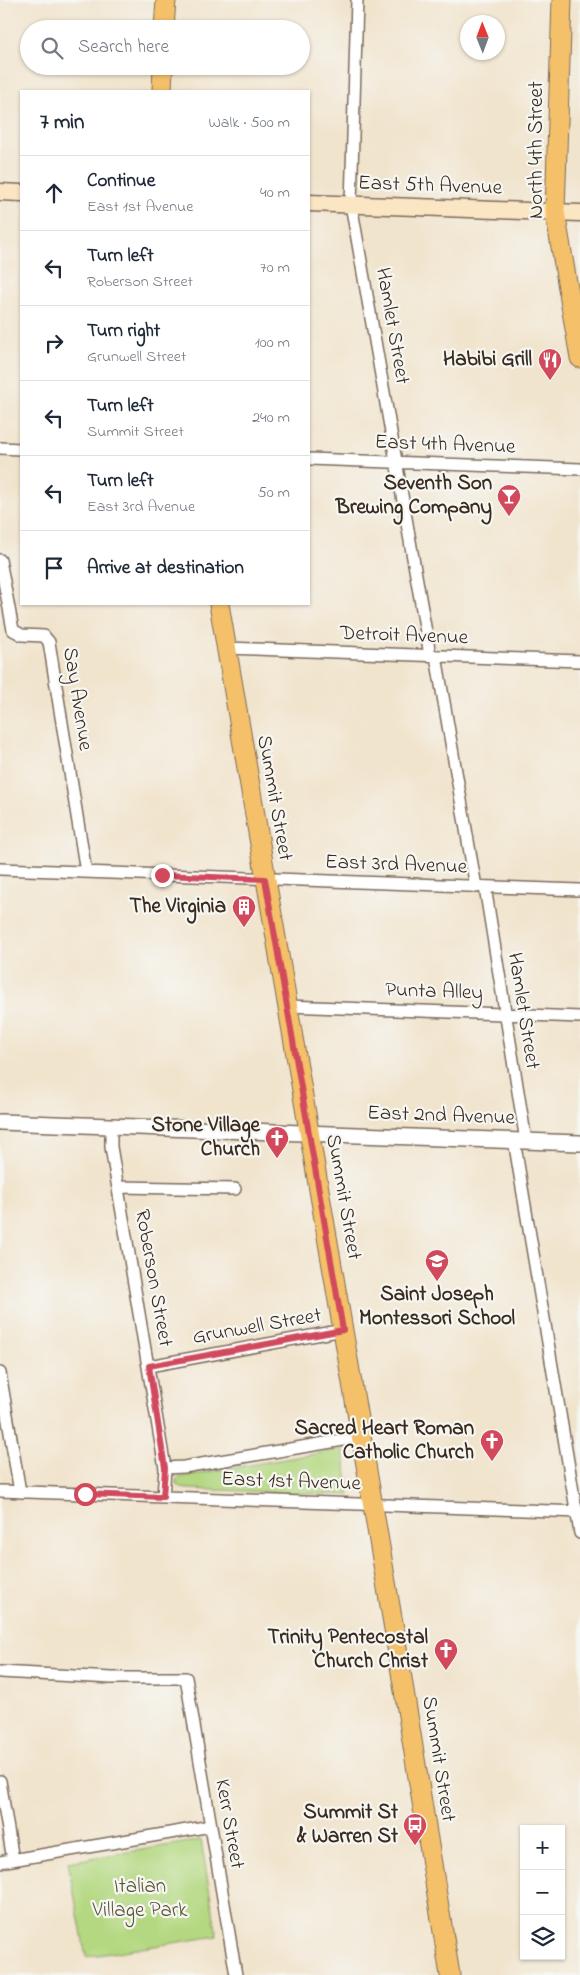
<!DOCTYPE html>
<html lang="en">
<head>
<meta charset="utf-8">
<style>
  body { margin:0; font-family:"Indie Flower",sans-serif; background:#f6f6f7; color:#1f2937 }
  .controls { position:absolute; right:15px; bottom:15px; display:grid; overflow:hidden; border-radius:0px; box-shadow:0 1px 4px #0004 }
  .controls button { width:45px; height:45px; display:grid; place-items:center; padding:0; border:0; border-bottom:1px solid #e0e1e3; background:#fff; color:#1f2937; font:25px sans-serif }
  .compass { position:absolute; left:460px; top:15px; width:45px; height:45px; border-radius:50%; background:#fff; box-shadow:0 1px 4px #0004; rotate:359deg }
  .stop { position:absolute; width:15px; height:15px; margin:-11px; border:4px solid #d1495b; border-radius:50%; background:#fff }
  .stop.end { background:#d1495b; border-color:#fff; box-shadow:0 1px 5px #0008 }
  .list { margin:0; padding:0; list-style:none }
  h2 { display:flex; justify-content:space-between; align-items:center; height:65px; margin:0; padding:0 20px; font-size:21px }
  h2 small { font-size:16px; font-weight:400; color:#747a83 }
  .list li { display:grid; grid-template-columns:32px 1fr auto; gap:15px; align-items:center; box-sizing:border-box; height:75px; padding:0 20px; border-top:1px solid #e0e1e3 }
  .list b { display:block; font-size:19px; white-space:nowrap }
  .list p { margin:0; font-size:16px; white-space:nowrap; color:#747a83 }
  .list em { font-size:16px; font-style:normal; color:#747a83 }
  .icon { flex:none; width:28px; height:28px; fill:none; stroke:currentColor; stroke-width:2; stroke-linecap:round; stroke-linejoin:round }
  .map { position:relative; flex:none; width:580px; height:1975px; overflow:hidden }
  .search { position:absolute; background:#fff; box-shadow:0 1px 4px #0004; left:20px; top:20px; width:290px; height:55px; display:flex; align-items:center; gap:12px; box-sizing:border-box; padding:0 18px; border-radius:28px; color:#747a83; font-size:19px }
  .panel { position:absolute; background:#fff; box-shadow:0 1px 4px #0004; left:20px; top:90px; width:290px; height:515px; border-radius:0px }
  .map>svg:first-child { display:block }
  .green { fill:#b4d881; stroke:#788150 }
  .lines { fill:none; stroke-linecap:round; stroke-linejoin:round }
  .minor-casing { stroke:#7b6b5b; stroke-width:14 }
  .tertiary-casing { stroke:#7b6b5b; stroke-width:18 }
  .secondary-casing { stroke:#7b6b5b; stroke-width:19 }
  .primary-casing { stroke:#7b6b5b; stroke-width:21 }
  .minor { stroke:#fff; stroke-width:11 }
  .tertiary { stroke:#fff; stroke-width:15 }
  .secondary { stroke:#fbe6c3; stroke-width:16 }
  .primary { stroke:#f4c16a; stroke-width:19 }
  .route { stroke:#d1495b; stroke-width:6 }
  .labels { text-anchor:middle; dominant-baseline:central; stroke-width:4.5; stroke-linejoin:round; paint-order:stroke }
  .street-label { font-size:21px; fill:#3b2a1e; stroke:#f6f6f2 }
  .poi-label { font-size:21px; font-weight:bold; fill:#3b2a1e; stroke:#f6f6f2; text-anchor:end }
  .park-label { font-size:21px; fill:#595637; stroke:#f6f6f2 }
</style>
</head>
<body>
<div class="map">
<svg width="580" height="1975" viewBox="0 0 580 1975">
  <rect width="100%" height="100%" fill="#f6f6f2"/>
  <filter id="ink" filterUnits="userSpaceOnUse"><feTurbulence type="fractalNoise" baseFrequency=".02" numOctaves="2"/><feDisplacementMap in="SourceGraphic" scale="10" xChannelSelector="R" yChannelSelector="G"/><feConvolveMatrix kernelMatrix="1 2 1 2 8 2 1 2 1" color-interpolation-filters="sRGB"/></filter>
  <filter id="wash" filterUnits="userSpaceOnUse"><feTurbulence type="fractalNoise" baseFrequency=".0096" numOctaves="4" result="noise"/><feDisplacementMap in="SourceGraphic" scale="20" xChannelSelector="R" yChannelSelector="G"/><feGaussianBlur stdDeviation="1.12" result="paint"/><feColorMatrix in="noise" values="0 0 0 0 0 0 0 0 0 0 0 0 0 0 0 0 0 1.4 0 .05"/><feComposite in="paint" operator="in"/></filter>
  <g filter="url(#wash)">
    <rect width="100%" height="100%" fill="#f1e4cd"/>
    <!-- green -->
    <path class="green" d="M343,1449L350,1495L187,1489L181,1488L176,1484V1480L180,1477Z
      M201,1840L217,1936L86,1957L68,1862Z"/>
  </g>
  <g filter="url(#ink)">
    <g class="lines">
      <!-- minor casing -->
      <g class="minor-casing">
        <path id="minor" d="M357,0L351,204L430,655
          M0,448L21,449
          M309,459L580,469
          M0,560L13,630L22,635L44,636L49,642L86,872
          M226,648L580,661
          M436,656L476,887
          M0,869L580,890
          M485,887L526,1141
          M287,1006L580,1017
          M111,1125V1147L165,1468L163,1497
          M514,1140L580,1533
          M118,1187L235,1189
          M149,1366L343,1330
          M0,1373L20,1492
          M165,1468L184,1467L361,1437
          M0,1491L580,1512
          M0,1672L112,1678H186L236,1975
          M0,1781L13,1860
          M0,1862L211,1826"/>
      </g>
      <!-- tertiary casing -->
      <g class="tertiary-casing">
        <path id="tertiary" d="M0,1122L580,1143"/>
      </g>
      <!-- secondary casing -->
      <g class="secondary-casing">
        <path id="secondary" d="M0,192L21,193
          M309,203L580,213"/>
      </g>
      <!-- primary casing -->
      <g class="primary-casing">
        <path id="primary" d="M562,0L555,212L580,358
          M164,29L166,0
          M162,91L163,66
          M219,604L394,1629L450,1975"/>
      </g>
      <!-- minor -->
      <use href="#minor" class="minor"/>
      <!-- tertiary -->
      <use href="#tertiary" class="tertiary"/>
      <!-- secondary -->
      <use href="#secondary" class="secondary"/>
      <!-- primary -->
      <use href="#primary" class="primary"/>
    </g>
  </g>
  <g class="lines" filter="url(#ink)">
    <!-- route -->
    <path class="route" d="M85,1494L163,1497L165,1468L149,1366L343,1330L265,879L162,875"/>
  </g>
  <!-- icons -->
  <defs>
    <g id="restaurant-pin" transform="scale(1.25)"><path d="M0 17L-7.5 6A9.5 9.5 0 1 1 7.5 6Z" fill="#d1495b" stroke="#f6f6f2"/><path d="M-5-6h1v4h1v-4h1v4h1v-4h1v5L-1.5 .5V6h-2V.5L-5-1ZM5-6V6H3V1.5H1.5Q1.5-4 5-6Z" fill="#fff"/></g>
    <g id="bar-pin" transform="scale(1.25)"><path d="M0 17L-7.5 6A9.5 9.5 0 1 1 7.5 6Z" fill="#d1495b" stroke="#f6f6f2"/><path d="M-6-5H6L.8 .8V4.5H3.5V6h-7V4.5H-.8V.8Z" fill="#fff"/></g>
    <g id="building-pin" transform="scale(1.25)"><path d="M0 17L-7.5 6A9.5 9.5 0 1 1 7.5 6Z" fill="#d1495b" stroke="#f6f6f2"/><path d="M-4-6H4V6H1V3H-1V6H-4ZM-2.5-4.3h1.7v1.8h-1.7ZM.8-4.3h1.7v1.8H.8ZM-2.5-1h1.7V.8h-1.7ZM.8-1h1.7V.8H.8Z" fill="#fff"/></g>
    <g id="church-pin" transform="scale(1.25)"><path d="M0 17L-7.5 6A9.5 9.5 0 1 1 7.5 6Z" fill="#d1495b" stroke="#f6f6f2"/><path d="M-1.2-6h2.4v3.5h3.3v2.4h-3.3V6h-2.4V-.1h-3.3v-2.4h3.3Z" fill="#fff"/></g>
    <g id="school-pin" transform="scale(1.25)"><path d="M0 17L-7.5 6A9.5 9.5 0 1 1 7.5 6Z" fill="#d1495b" stroke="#f6f6f2"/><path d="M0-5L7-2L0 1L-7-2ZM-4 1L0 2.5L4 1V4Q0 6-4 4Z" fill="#fff"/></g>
    <g id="bus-pin" transform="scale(1.25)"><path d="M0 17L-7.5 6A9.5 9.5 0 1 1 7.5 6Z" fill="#d1495b" stroke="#f6f6f2"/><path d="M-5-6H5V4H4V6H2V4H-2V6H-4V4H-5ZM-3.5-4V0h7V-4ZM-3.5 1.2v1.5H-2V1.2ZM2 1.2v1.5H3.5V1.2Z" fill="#fff"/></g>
  </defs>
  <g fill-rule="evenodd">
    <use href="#restaurant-pin" x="550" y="360"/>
    <use href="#bar-pin" x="509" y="496"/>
    <use href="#building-pin" x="244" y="907"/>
    <use href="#church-pin" x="277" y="1138"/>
    <use href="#school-pin" x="437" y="1261"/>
    <use href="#church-pin" x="492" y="1441"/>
    <use href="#church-pin" x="446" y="1650"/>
    <use href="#bus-pin" x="415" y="1825"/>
  </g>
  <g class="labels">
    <!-- street labels -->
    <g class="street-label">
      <text transform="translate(537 150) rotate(-90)">North 4th Street</text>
      <text transform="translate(430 186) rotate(2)">East 5th Avenue</text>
      <text transform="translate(392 326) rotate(80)">Hamlet Street</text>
      <text transform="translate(445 445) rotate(2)">East 4th Avenue</text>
      <text transform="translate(404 636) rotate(2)">Detroit Avenue</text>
      <text transform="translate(77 699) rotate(81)">Say Avenue</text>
      <text transform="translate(274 798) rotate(80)">Summit Street</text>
      <text transform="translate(396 865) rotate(2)">East 3rd Avenue</text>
      <text transform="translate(434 992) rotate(2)">Punta Alley</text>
      <text transform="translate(523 1011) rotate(81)">Hamlet Street</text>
      <text transform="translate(441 1116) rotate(2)">East 2nd Avenue</text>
      <text transform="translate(343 1197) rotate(80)">Summit Street</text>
      <text transform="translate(153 1278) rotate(80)">Roberson Street</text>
      <text transform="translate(257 1327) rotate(-10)">Grunwell Street</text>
      <text transform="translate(291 1482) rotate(2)">East 1st Avenue</text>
      <text transform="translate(438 1759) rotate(81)">Summit Street</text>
      <text transform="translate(229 1824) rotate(80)">Kerr Street</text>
    </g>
    <!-- poi labels -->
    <g class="poi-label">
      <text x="532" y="360">Habibi Grill</text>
      <text x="492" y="484">Seventh Son<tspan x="492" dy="24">Brewing Company</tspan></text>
      <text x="226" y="907">The Virginia</text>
      <text x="260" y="1126">Stone Village<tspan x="260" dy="24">Church</tspan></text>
      <text x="437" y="1295" text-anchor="middle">Saint Joseph<tspan x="437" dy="24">Montessori School</tspan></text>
      <text x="474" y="1429">Sacred Heart Roman<tspan x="474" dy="24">Catholic Church</tspan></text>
      <text x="428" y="1638">Trinity Pentecostal<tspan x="428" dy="24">Church Christ</tspan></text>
      <text x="398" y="1813">Summit St<tspan x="398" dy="24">&amp; Warren St</tspan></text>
    </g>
    <!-- park labels -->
    <g class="park-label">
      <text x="140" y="1887">Italian<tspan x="140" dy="24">Village Park</tspan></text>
    </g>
  </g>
</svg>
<div class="controls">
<button>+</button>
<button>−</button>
<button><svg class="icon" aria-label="layers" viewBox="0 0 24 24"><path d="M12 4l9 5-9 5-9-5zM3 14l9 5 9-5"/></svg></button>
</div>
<svg class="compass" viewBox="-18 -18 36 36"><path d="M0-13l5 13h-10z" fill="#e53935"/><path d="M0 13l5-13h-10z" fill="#747a83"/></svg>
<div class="stop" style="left:85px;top:1494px"></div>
<div class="stop end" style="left:162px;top:875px"></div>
<div class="search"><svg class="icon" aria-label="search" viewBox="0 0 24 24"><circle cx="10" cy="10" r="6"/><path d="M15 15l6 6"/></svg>Search here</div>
<section class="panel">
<h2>7 min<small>Walk · 500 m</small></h2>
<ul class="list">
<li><svg class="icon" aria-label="ahead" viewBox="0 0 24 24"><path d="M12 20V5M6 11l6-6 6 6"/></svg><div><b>Continue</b><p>East 1st Avenue</p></div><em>40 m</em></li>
<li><svg class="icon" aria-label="left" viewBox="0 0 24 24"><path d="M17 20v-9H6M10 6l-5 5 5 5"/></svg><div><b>Turn left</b><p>Roberson Street</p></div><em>70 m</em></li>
<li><svg class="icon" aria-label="right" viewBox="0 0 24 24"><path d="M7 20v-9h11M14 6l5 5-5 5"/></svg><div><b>Turn right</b><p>Grunwell Street</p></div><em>100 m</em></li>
<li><svg class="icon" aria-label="left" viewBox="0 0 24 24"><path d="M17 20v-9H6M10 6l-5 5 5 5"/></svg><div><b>Turn left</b><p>Summit Street</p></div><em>240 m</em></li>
<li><svg class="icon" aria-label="left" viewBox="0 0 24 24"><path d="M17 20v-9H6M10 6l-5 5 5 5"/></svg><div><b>Turn left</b><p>East 3rd Avenue</p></div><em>50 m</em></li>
<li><svg class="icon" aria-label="arrive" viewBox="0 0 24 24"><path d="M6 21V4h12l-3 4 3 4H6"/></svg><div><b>Arrive at destination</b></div></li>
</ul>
</section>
</div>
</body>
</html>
